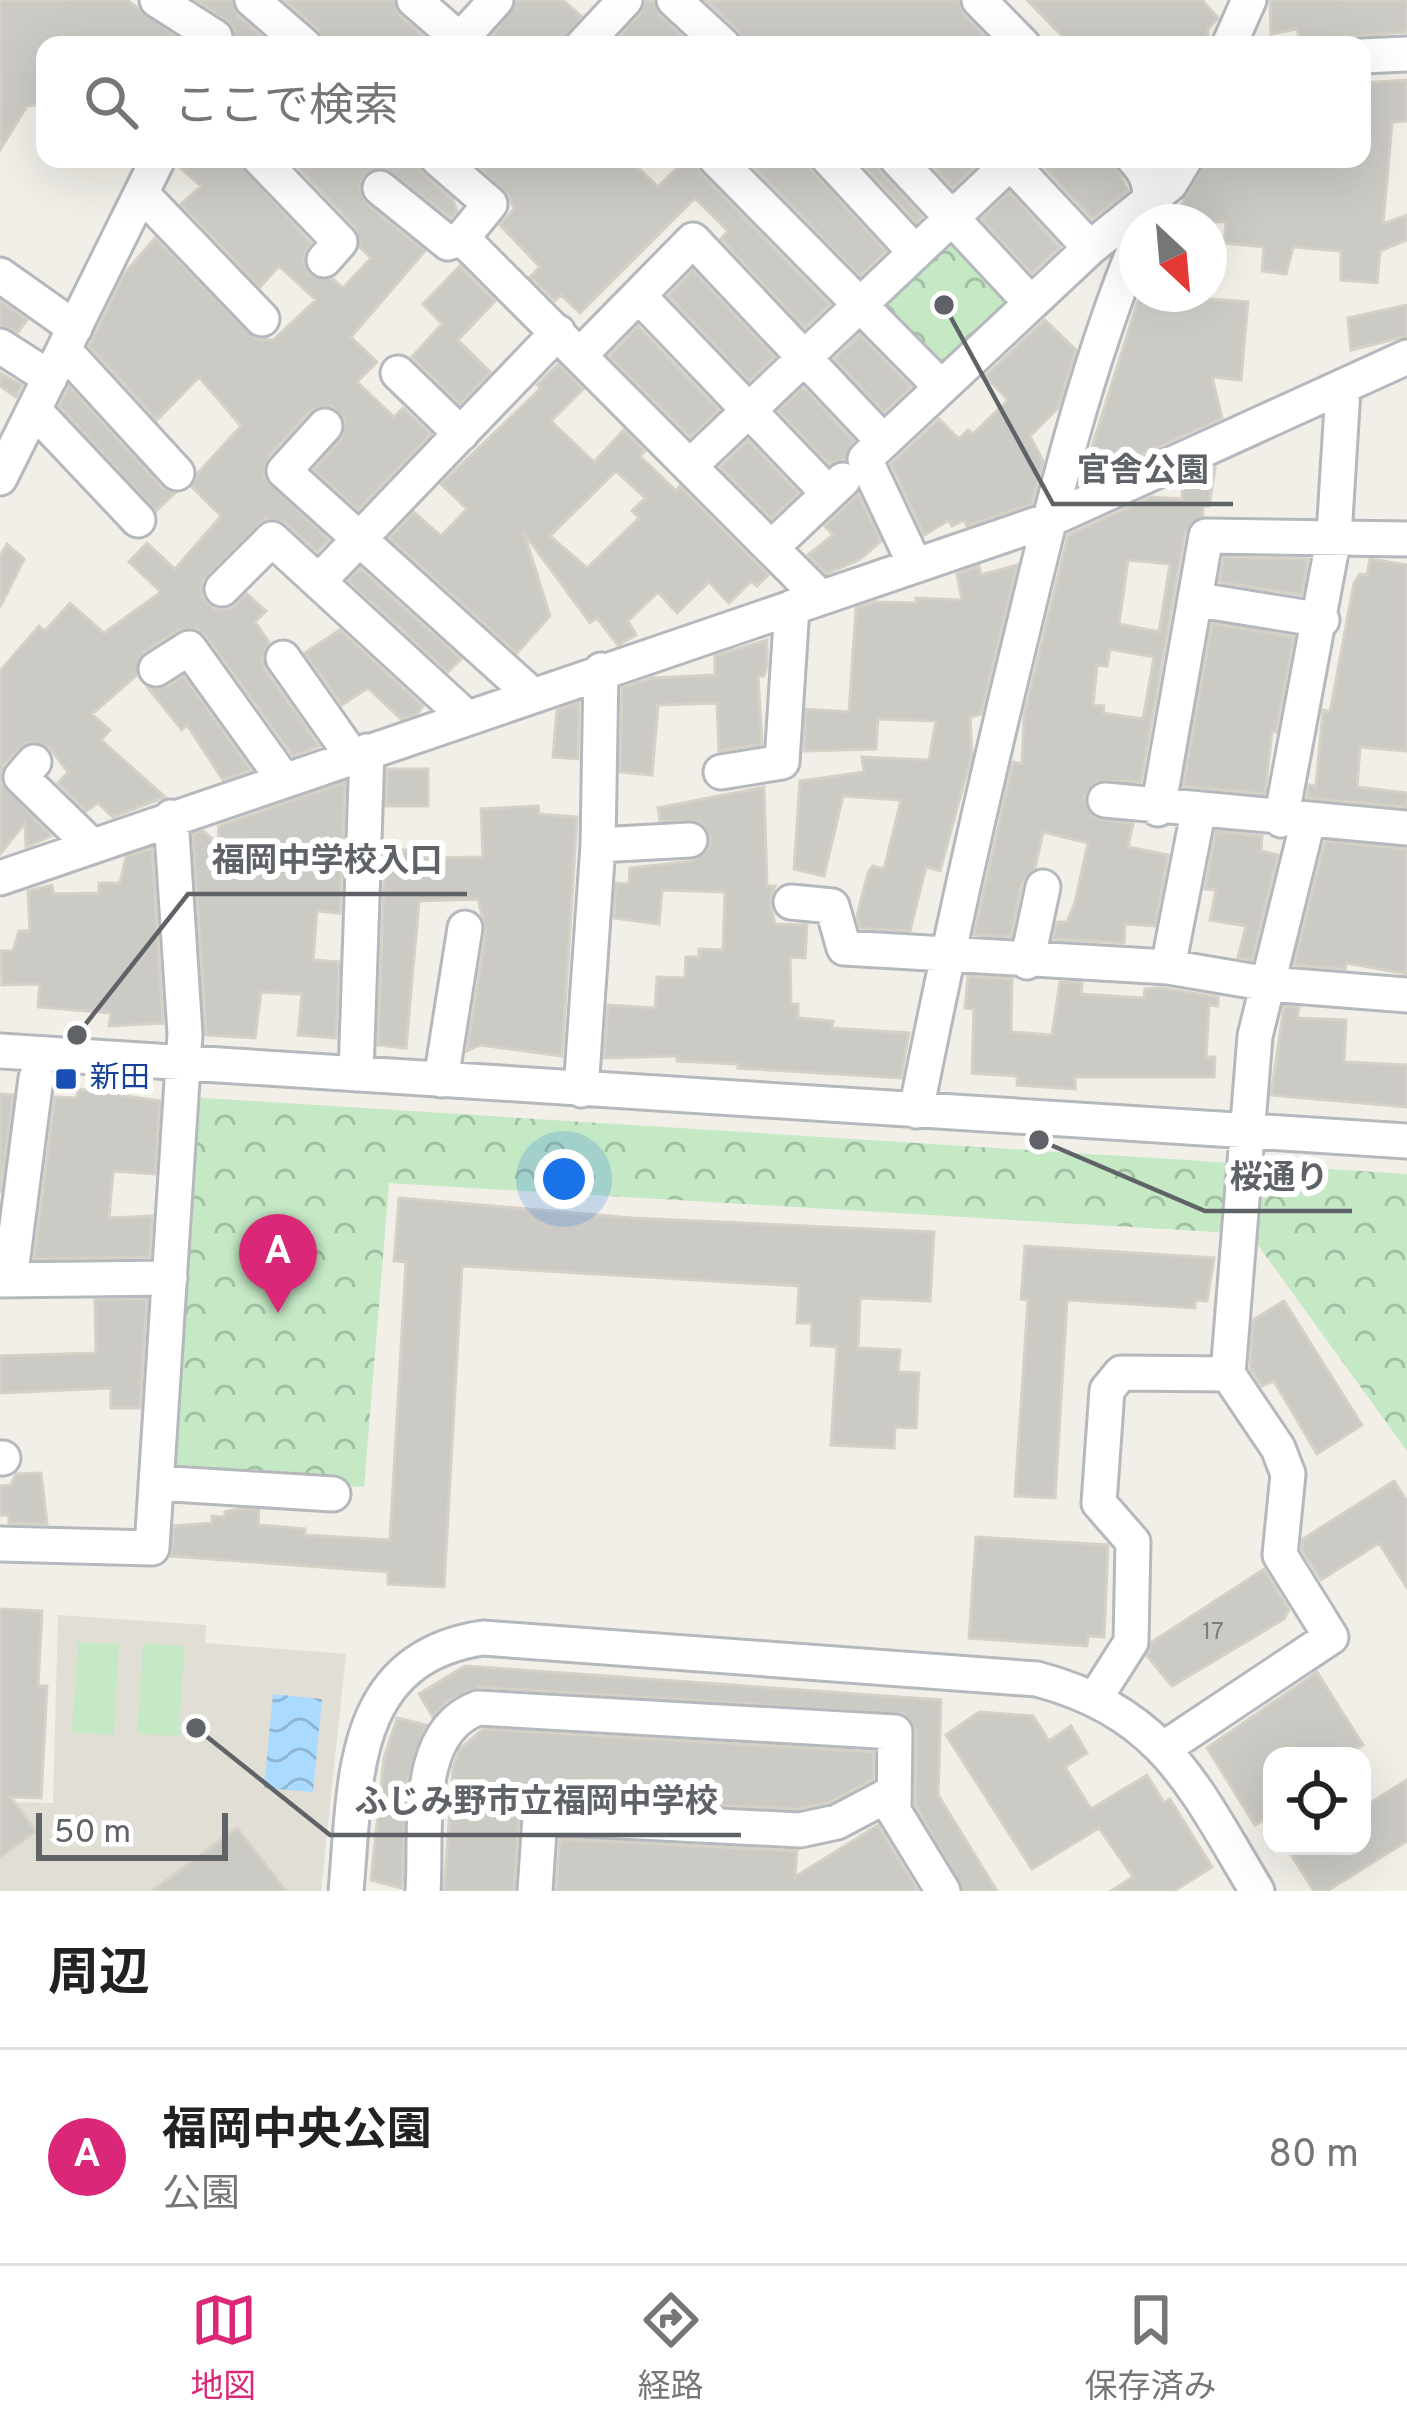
<!DOCTYPE html>
<html lang="ja">
<head>
<meta charset="utf-8">
<style>
  body { margin:0; font-family:Overpass,"Noto Sans JP",sans-serif; background:#f6f6f6; color:#222 }
  .controls { position:absolute; right:36px; bottom:36px; display:grid; overflow:hidden; border-radius:24px; box-shadow:0 12px 48px #0002 }
  .controls button { width:108px; height:108px; display:grid; place-items:center; padding:0; border:0; border-bottom:3px solid #e0e0e0; background:#fff; color:#222; font:60px sans-serif }
  .compass { position:absolute; left:1119px; top:204px; width:108px; height:108px; border-radius:50%; background:#fff; box-shadow:0 12px 48px #0002; rotate:154deg }
  .scale { position:absolute; left:36px; bottom:30px; width:192px; box-sizing:border-box; padding-left:12px; border:6px solid #5f6368; border-top:0; font-size:33px; line-height:42px; white-space:nowrap; color:#5f6368; -webkit-text-stroke:9px #fff; paint-order:stroke }
  .you { position:absolute; left:564px; top:1179px; width:42px; height:42px; margin:-30px; border:9px solid #fff; border-radius:50%; background:#1a73e8; box-shadow:0 0 0 18px #1a73e833 }
  .badge { display:grid; place-items:center; width:78px; height:78px; border-radius:50%; background:#db2777; color:#fff; font-size:39px; font-weight:700 }
  .pin { position:absolute; translate:-50% -99px; filter:drop-shadow(0 3px 6px #0008) }
  .pin::after { content:''; position:absolute; top:63px; width:42px; height:36px; background:inherit; clip-path:polygon(0 0,100% 0,50% 100%) }
  .list { margin:0; padding:0; list-style:none }
  h2 { display:flex; justify-content:space-between; align-items:center; height:156px; margin:0; padding:0 48px; font-size:51px }
  h2 small { font-size:39px; font-weight:400; color:#767676 }
  .list li { display:grid; grid-template-columns:78px 1fr auto; gap:36px; align-items:center; box-sizing:border-box; height:216px; padding:0 48px; border-top:3px solid #e0e0e0 }
  .list b { display:block; font-size:45px; white-space:nowrap }
  .list p { margin:0; font-size:39px; white-space:nowrap; color:#767676 }
  .list em { font-size:39px; font-style:normal; color:#767676 }
  .icon { flex:none; width:66px; height:66px; fill:none; stroke:currentColor; stroke-width:2; stroke-linecap:round; stroke-linejoin:round }
  .map { position:relative; flex:none; width:1407px; height:1891px; overflow:hidden }
  .search { position:absolute; background:#fff; box-shadow:0 12px 48px #0002; left:36px; right:36px; top:36px; height:132px; display:flex; align-items:center; gap:30px; box-sizing:border-box; padding:0 42px; border-radius:24px; color:#767676; font-size:45px }
  .sheet { height:372px; background:#fff }
  nav { display:flex; justify-content:space-around; align-items:center; box-sizing:border-box; height:168px; border-top:3px solid #e0e0e0; background:#fff; font-size:33px; color:#767676 }
  nav a { display:grid; justify-items:center; gap:6px }
  nav .on { color:#db2777 }
  .map>svg:first-child { display:block }
  .education { fill:#e1ded6 }
  .green { fill:#c5e8c5 }
  .park { fill:url(#park-crowns) }
  .water { fill:url(#water-waves) }
  .building { fill:#cccac5; stroke:#d6d1c6; stroke-width:3; fill-rule:evenodd }
  .lines { fill:none; stroke-linecap:round; stroke-linejoin:round }
  .minor-casing { stroke:#b5b8bc; stroke-width:39 }
  .minor { stroke:#fff; stroke-width:33 }
  .transit-dot { fill:#1a4fb4; stroke:#fff; stroke-width:4.5 }
  .labels { text-anchor:middle; dominant-baseline:central; stroke-width:12; stroke-linejoin:round; paint-order:stroke }
  .number-label { font-size:24px; fill:#7a7d7f }
  .transit-label { font-size:30px; fill:#164399; stroke:#fff; text-anchor:start }
  .leader { fill:none; stroke:#5f6368; stroke-width:4.5 }
  .callout-dot { fill:#5f6368; stroke:#fff; stroke-width:4.5 }
  .callout-label { font-size:33px; text-anchor:middle; font-weight:bold; fill:#5f6368; stroke:#fff; stroke-width:12; stroke-linejoin:round; paint-order:stroke }
</style>
</head>
<body>
<div class="map">
<svg width="1407" height="1891" viewBox="0 0 1407 1891">
  <defs>
    <pattern id="park-crowns" width="20" height="18" patternUnits="userSpaceOnUse" patternTransform="scale(3)"><rect width="20" height="18" fill="#c5e8c5"/><path d="M2 6a3 3 0 1 1 6 0M12 15a3 3 0 1 1 6 0" fill="none" stroke="#a3c0a4"/></pattern>
    <pattern id="water-waves" width="16" height="10" patternUnits="userSpaceOnUse" patternTransform="scale(3)"><rect width="16" height="10" fill="#aadaff"/><path d="M0 5q4-4 8 0t8 0" fill="none" stroke="#8eb4d2"/></pattern>
  </defs>
  <rect width="100%" height="100%" fill="#f1efe8"/>
  <!-- education -->
  <path class="education" d="M58,1615L206,1625L205,1643L346,1654L321,1891H0V1802L53,1803Z"/>
  <!-- green -->
  <path class="green" d="M78,1642L119,1644L114,1735L72,1732Z
    M143,1643L184,1646L179,1736L137,1734Z"/>
  <!-- park -->
  <path class="park" d="M946,237H957L1012,307L940,375L877,310Z
    M189,1097L1407,1174V1451L1250,1234L389,1183L364,1487L168,1474Z"/>
  <!-- water -->
  <path class="water" d="M273,1694L322,1699L313,1792L264,1788Z"/>
  <!-- building -->
  <path class="building" d="M0,0H127L188,45H45V104L27,106L0,150Z
    M196,0H232L238,16L272,45H234L233,26Z
    M284,0H394L400,16L434,45H324L318,29Z
    M516,0H563L581,16L563,45H486Z
    M645,0H654L660,15L692,45H612L640,14Z
    M705,0H959L964,15L994,45H743L738,30Z
    M1027,0H1202L1218,18L1208,29V45H1071Z
    M1270,0H1407V32L1300,41L1297,29L1271,34Z
    M1407,80V121L1392,122L1383,224L1407,215V240L1380,251L1377,283L1341,280V251L1293,247L1286,274L1262,271L1264,247L1224,243L1226,222H1173L1206,159H1362V83Z
    M179,159H236L311,243L303,257L309,275L333,279L343,288L371,258L360,247L355,227L291,160L418,159L423,174L453,200L457,211L451,218L384,168L365,174L359,186L366,203L425,251L351,337L377,362L357,382L394,417L403,408L431,434L358,510L314,470L341,439L345,419L331,406L310,411L268,457L264,476L329,540L317,552L285,523L265,519L202,582V596L215,609H229L247,594L266,611L255,622L269,642L262,659L265,669L319,746L293,756L206,636L197,629L179,630L144,652L137,675L92,714L110,730L101,740L165,797L113,817L98,803L86,811L58,783L68,772L49,747L26,743L4,764L1,782L51,836L26,847L25,823L0,854V671L39,626L45,631L70,603L104,633L161,592L129,562L147,543L175,569L221,516L192,487L197,474L241,426L199,377L157,420L89,346L124,274L155,238L257,339L273,340L316,300L279,266L260,287L181,204L201,186L178,166Z
    M470,159H629L658,187L686,159H696L701,174L830,304L805,328L721,239L728,231L695,198L580,313L561,295L555,301L530,277L540,267L500,225L514,209L509,196Z
    M746,159H809L814,173L886,251L860,276Z
    M858,159H877L882,173L922,217L916,223Z
    M926,159H983L953,188Z
    M1037,159H1114L1128,191L1092,219Z
    M1009,192L1060,247L1032,273L981,219Z
    M460,266L495,301L458,340L490,372L460,404L412,357L442,324L423,304Z
    M693,270L775,357L749,381L668,296Z
    M1140,294L1248,302L1241,380L1212,377L1222,418L1081,482Z
    M0,301L27,320L18,332L0,325Z
    M1407,305V336L1351,350L1348,318Z
    M1045,320L1076,350L1058,408L1030,436L1043,461L1032,504L967,526L964,520L952,526L949,520L924,535L891,464L939,419L959,439L968,430L973,434L1008,400L985,376Z
    M638,326L719,410L690,437L609,356Z
    M860,334L911,387L884,412L834,359Z
    M558,364L583,389L551,421L594,462L624,430L645,451L640,456L676,491L680,486L768,575L757,586L751,581L729,603L709,582L677,613L658,592L628,621L636,635L618,645L597,618L590,623L524,533L550,616L517,653L389,538L414,512L441,536L467,509L441,484L541,388L537,385ZM616,471L645,498L632,511L639,518L587,568L550,536Z
    M0,373L22,385L16,397L0,386Z
    M69,386L162,487L175,493L156,511L59,406Z
    M803,387L854,441L845,460L829,464L778,411Z
    M748,440L799,493L771,519L720,467Z
    M1215,468L1209,506H1203V516L1185,532L1141,782L1097,781L1084,797L1094,818L1133,824L1128,847L1168,855L1155,926L1125,924L1124,943L1053,939L1057,922H1067L1075,902L1088,843L1043,832L1035,868L1022,883L1011,937L974,935L1013,762L1022,764L1024,716L1068,535L1151,497L1182,499L1183,482ZM1128,560L1170,564L1159,632L1119,624ZM1110,649L1154,657L1143,719L1103,713L1104,706L1093,705L1097,665L1107,666Z
    M858,494L881,541L859,560L826,574L808,555L833,535L825,526Z
    M7,544L24,559L0,607V557Z
    M1224,557L1308,559L1302,595L1219,582Z
    M1370,559L1407,565V751L1360,747L1357,787L1407,793V807L1307,798L1309,785L1316,786L1323,710L1330,712L1354,583L1360,574L1367,575Z
    M1017,565L981,714L970,717L972,754L940,871L926,867L910,931L860,928L857,916L868,873L873,866L884,869L901,800L843,796L824,876L794,869L800,781L864,772L862,757L929,760L936,721L878,719L876,749L804,751L806,709L849,712L856,608L875,602L916,603V598L962,600L957,574L979,566L981,575Z
    M360,568L461,659L448,672L348,581Z
    M1212,623L1294,637L1276,732L1272,731L1265,794L1183,786Z
    M340,630L423,706L417,714L401,719L368,688L342,705L305,653Z
    M767,640V665L764,676H758L762,744L719,751L717,703L658,705L652,775L620,772L622,688L652,678L715,675V656Z
    M184,676L251,770L223,780L187,725L182,730L148,688L166,687Z
    M579,702L578,759L553,757L557,710Z
    M387,769H428V806H386Z
    M345,782L340,913L317,911L313,960L339,962L336,1038L298,1035L302,994L261,992L255,1038L206,1035L193,834L203,831L218,844L219,826Z
    M764,787L767,886H775L770,901L775,924L807,925L805,958L790,957L791,1004H798V1018L833,1021L832,1028L909,1033L901,1078L738,1068L739,1064L677,1061V1056L604,1058L608,1005L655,1008L657,977L685,978L686,957H699V949L723,950L725,892L662,890L659,924L614,918L616,883L629,884L630,868L692,861L709,848L711,838L700,822L660,821L658,808Z
    M538,806L539,814L577,817L562,1056L480,1045L467,1051L486,931L478,899L419,901L406,1048L378,1045L385,849L422,851L423,858L483,857L481,809Z
    M1216,831L1262,836L1261,851L1278,855L1252,960L1238,957L1246,926L1210,920L1216,890L1205,889Z
    M1325,841L1407,849V974L1347,963L1345,969L1294,965Z
    M152,848L163,1023L109,1026L111,1013L38,1007L40,984L2,985L1,951H13L19,931H30L28,891L52,885L53,894L99,893V883H120L126,857Z
    M968,976L1012,979L1011,1032L1052,1035L1060,982L1082,983L1081,994L1144,998L1145,989L1160,988L1218,997V1006L1209,1005L1206,1057H1215L1214,1077H1075V1089L1017,1085V1076L972,1073L974,1009L965,1008Z
    M1284,1006L1299,1007L1297,1018L1346,1020L1344,1062L1407,1065V1107L1271,1095Z
    M78,1089L160,1101L155,1174L113,1171L109,1218L152,1216L150,1257L34,1259L55,1097L77,1098Z
    M0,1094L13,1095L0,1193Z
    M399,1198L632,1218L934,1232L930,1301L860,1298L858,1348L900,1350L898,1372L919,1373L916,1428L895,1427L894,1448L831,1445L837,1347L811,1345L812,1323H797L799,1286L462,1266L444,1587L388,1584V1572L171,1556L174,1526L212,1523V1516L225,1517V1512L237,1509L259,1510L258,1525L305,1529V1535L390,1540L406,1262L394,1261Z
    M1025,1246L1214,1258L1207,1301L1195,1300V1308L1067,1300L1055,1498L1015,1496L1028,1300L1021,1299Z
    M147,1299L140,1408H111V1388L0,1393V1356L96,1353L95,1300Z
    M1284,1301L1362,1425L1317,1454L1274,1381L1262,1386L1250,1368L1253,1320Z
    M41,1473L47,1524L9,1523V1515H0V1486L11,1485L16,1474Z
    M1394,1481L1407,1501V1588L1379,1543L1321,1580L1302,1550L1303,1539Z
    M976,1537L1108,1545L1104,1637L1088,1636L1087,1646L969,1638Z
    M1264,1569L1289,1610L1284,1619L1172,1686L1147,1656L1152,1642Z
    M0,1609L42,1611L38,1686H47L41,1798L10,1797L36,1831L0,1857Z
    M465,1666L941,1700L938,1795L997,1891H964L915,1805L916,1731L905,1714L479,1687L446,1702L433,1717L419,1694Z
    M1317,1672L1363,1745L1345,1756H1272V1815L1255,1825L1207,1748Z
    M979,1712L1033,1716L1049,1741L1071,1726L1087,1753L1065,1767L1091,1809L1147,1775L1164,1803L1170,1799L1212,1867L1174,1891H1111L1133,1877L1099,1828L1032,1869L946,1735Z
    M397,1718L426,1725L407,1782L402,1888L371,1880L384,1758Z
    M483,1729L874,1752L873,1779L830,1802L798,1809L532,1798L519,1816L514,1891H444L453,1767L460,1749Z
    M1407,1780V1841L1327,1891H1314L1290,1853L1301,1846H1362V1808Z
    M878,1825L918,1891H556L560,1839L797,1851L795,1877Z
    M237,1828L286,1891H152Z"/>
  <g class="lines">
    <!-- minor casing -->
    <g class="minor-casing">
      <path id="minor" d="M157,0L215,37
        M252,0L304,45
        M414,0L466,45
        M674,0L723,45
        M979,0L1023,45
        M460,40L496,0
        M583,45L625,0
        M1229,45L1249,0
        M1362,56L1407,54
        M260,159L340,242L324,260
        M438,159L490,204L462,238L771,548
        M716,159L941,387
        M829,159L915,252
        M897,159L1030,302
        M1134,159C1150,176 1153,192 1146,215
        M380,188L448,243L462,238
        M141,193L262,319
        M1090,248L1170,184L1185,159
        M0,275L75,328
        M639,296L828,493
        M0,346L50,378
        M64,350L177,473
        M580,355L693,240L883,441
        M398,373L461,434
        M34,410L138,520
        M325,426L284,471L530,693
        M690,466L1014,159
        M0,478L158,159
        M914,563L865,459L1090,248L1007,159
        M319,581L558,332
        M222,589L272,539L466,717
        M819,596L771,548L843,480
        M1199,600L1322,620
        M283,658L352,756
        M156,669L189,648L284,780
        M34,762L21,777L91,845
        M721,772L782,762L792,607
        M1105,800L1407,828
        M1158,809L1206,536L1407,539
        M1281,820L1334,536L1343,390
        M598,845L690,840
        M0,878L1049,520L1407,357
        M791,902L832,906L844,948L1168,967L1269,984L1407,995
        M1027,962L1043,887
        M1168,967L1198,813
        M0,1051L1407,1141
        M356,1074L367,751
        M441,1080L465,928
        M581,1090L598,845L601,670
        M916,1111C948,949 984,789 1023,629C1054,499 1086,367 1137,243
        M0,1280L170,1278
        M10,1280L36,1078
        M0,1458H3
        M156,1483L333,1494
        M0,1544L152,1548L185,1034L171,817
        M1096,1697L1131,1642L1133,1542L1099,1503L1107,1390L1121,1373L1228,1374
        M1163,1749L1331,1637L1280,1555L1288,1474L1278,1448L1228,1374L1255,1036L1308,821
        M346,1891C356,1784 347,1658 483,1638L1037,1679C1164,1713 1193,1785 1257,1891
        M423,1891C427,1832 412,1732 478,1708L895,1732L894,1811L943,1891
        M535,1891L540,1817L800,1830L837,1822L892,1793"/>
    </g>
    <!-- minor -->
    <use href="#minor" class="minor"/>
  </g>
  <!-- markers -->
  <rect class="transit-dot" x="54" y="1067" width="24" height="24" rx="6"/>
  <g class="labels">
    <!-- number labels -->
    <g class="number-label">
      <text x="1213" y="1633">17</text>
    </g>
    <!-- transit labels -->
    <g class="transit-label">
      <text x="90" y="1079">新田</text>
    </g>
  </g>
  <!-- callouts -->
  <path class="leader" d="M944 305L1053 504H1233M77 1035L188 894H467M1039 1140L1205 1211H1352M196 1728L330 1835H741"/>
  <g class="callout-dot">
    <circle cx="944" cy="305" r="12"/>
    <circle cx="77" cy="1035" r="12"/>
    <circle cx="1039" cy="1140" r="12"/>
    <circle cx="196" cy="1728" r="12"/>
  </g>
  <g class="callout-label">
    <text x="1143" y="481">官舎公園</text>
    <text x="327" y="871">福岡中学校入口</text>
    <text x="1279" y="1188">桜通り</text>
    <text x="536" y="1812">ふじみ野市立福岡中学校</text>
  </g>
</svg>
<div class="controls">
<button><svg class="icon" aria-label="locate" viewBox="0 0 24 24"><circle cx="12" cy="12" r="6"/><path d="M12 2v4M12 18v4M2 12h4M18 12h4"/></svg></button>
</div>
<svg class="compass" viewBox="-18 -18 36 36"><path d="M0-13l5 13h-10z" fill="#e53935"/><path d="M0 13l5-13h-10z" fill="#767676"/></svg>
<div class="scale">50 m</div>
<div class="you"></div>
<div class="pin badge" style="left:278px;top:1313px">A</div>
<div class="search"><svg class="icon" aria-label="search" viewBox="0 0 24 24"><circle cx="10" cy="10" r="6"/><path d="M15 15l6 6"/></svg>ここで検索</div>
</div>
<section class="sheet">
<h2>周辺<small></small></h2>
<ul class="list">
<li><span class="badge">A</span><div><b>福岡中央公園</b><p>公園</p></div><em>80 m</em></li>
</ul>
</section>
<nav>
<a class="on"><svg class="icon" aria-label="map" viewBox="0 0 24 24"><path d="M3 6l6-2 6 2 6-2v14l-6 2-6-2-6 2zM9 4v14M15 6v14"/></svg>地図</a>
<a><svg class="icon" aria-label="directions" viewBox="0 0 24 24"><path d="M12 3l9 9-9 9-9-9zM9 14v-3h6M13 9l2 2-2 2"/></svg>経路</a>
<a><svg class="icon" aria-label="saved" viewBox="0 0 24 24"><path d="M7 4h10v16l-5-4-5 4z"/></svg>保存済み</a>
</nav>
</body>
</html>
